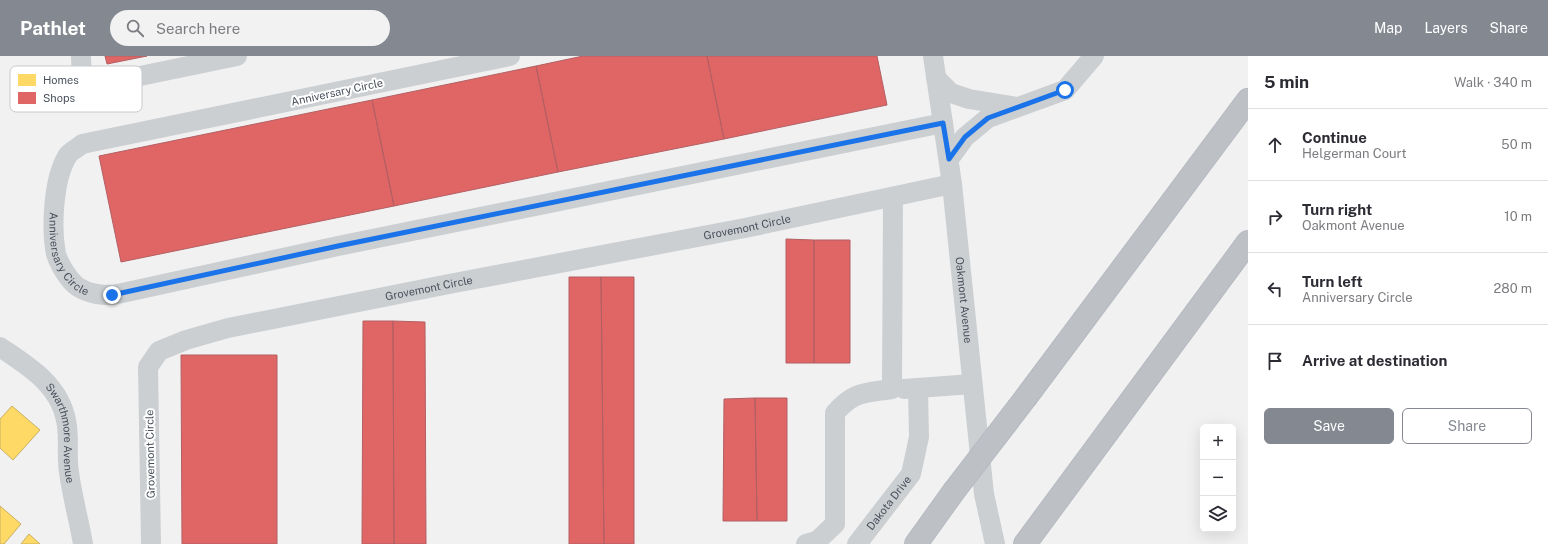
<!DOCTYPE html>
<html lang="en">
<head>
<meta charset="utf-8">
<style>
  body { margin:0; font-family:"Public Sans",sans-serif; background:#f2f2f3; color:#2b2b33 }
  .controls { position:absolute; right:12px; bottom:12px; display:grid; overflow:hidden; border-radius:6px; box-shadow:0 4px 16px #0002 }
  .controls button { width:36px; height:36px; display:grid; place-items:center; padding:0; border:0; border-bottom:1px solid #e1e1e2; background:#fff; color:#2b2b33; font:20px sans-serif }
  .stop { position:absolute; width:12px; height:12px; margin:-9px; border:3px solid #1a73e8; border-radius:50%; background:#fff }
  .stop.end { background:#1a73e8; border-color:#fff; box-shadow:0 1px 4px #0008 }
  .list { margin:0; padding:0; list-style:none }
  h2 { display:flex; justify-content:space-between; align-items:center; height:52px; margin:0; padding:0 16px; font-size:17px }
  h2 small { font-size:13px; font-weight:400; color:#7c7c81 }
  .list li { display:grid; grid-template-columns:26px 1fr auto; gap:12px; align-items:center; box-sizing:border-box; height:72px; padding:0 16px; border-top:1px solid #e1e1e2 }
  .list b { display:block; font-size:15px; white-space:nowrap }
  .list p { margin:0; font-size:13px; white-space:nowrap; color:#7c7c81 }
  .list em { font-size:13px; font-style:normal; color:#7c7c81 }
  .actions { display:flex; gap:8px; padding:12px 16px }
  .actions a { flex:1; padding:9px 0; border:1px solid #848890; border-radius:6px; text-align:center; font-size:14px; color:#848890 }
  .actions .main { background:#848890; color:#fff }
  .icon { flex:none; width:22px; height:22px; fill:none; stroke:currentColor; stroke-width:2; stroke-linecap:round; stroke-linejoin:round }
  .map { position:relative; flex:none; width:1248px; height:488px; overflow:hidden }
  header { display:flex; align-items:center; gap:24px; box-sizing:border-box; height:56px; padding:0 20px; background:#848890; color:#fff }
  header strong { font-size:19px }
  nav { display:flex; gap:22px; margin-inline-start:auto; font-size:14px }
  .search { width:280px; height:36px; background:#f2f2f3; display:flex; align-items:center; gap:10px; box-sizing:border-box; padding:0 14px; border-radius:22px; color:#7c7c81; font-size:15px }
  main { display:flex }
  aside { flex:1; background:#fff }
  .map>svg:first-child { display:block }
  .homes { fill:#ffd966; stroke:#c8b063 }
  .shops { fill:#e06666; stroke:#b35f63 }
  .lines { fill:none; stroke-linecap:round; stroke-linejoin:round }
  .highway-casing { stroke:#b6b9c0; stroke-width:24 }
  .minor { stroke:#cccfd2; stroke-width:20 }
  .highway { stroke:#bdc1c6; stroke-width:22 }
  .highway-bridge-casing { stroke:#b6b9c0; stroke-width:24; stroke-linecap:butt }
  .highway-bridge { stroke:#bdc1c6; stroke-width:22 }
  .route { stroke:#1a73e8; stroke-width:5 }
  .labels { text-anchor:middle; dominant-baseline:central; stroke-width:4; stroke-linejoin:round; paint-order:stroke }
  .street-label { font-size:11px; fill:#49505c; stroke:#fff }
  .key { fill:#fff; stroke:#c8cace; stroke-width:1 }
  .key-label { font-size:11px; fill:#49505c }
</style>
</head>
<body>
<header>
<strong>Pathlet</strong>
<div class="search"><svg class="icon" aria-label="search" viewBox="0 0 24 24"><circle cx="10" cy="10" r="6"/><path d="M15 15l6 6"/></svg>Search here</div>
<nav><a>Map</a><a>Layers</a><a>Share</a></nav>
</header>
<main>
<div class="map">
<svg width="1248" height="488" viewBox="0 0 1248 488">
  <rect width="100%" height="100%" fill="#f1f1f1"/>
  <!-- homes -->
  <path class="homes" d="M12,350L40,374L13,404L0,392V363Z
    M0,450L21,468L4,488H0Z
    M29,478L40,488H21Z"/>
  <!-- shops -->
  <path class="shops" d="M105,0H147L107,8Z
    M583,0H707L724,83L558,116L536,10Z
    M707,0H877L887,49L724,83Z
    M536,10L558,116L394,150L372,44Z
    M372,44L394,150L121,206L99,100Z
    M786,183L814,184V307H786Z
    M814,184H850V307H814Z
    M569,221H601L604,488H569Z
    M601,221H634V488H604Z
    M363,265H393L394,488H362Z
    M393,265L425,266L426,488H394Z
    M181,299H277V488H182Z
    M755,342H787V465H757Z
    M755,342L757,465H723L724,343Z"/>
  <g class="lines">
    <!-- highway casing -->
    <g class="highway-casing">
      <path id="highway" d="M1027,340L1248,44
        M916,488L954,435
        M1025,488L1248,186"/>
    </g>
    <!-- minor -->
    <g class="minor">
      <path d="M81,0L82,32L237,0"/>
      <path id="s1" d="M510,0L82,88C78,92 71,95 68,99C53,122 51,172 56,198C59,208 69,225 78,231C89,238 100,239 113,239L338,190L943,67"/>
      <path id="s2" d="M933,0L952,128L984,438L995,488"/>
      <path d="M936,22L951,37L969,43L1017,51"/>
      <path d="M949,103L965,81L988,62L1065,34L1094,0"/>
      <path id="s3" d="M0,291C28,310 59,328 66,364C70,381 66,399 69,416C72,440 79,464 83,488"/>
      <path d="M904,333L972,328"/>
      <path id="s4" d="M151,488L148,311L159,295L186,284L228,272L449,228L745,172L952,128"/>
      <path d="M806,488L817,485L835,468V357C854,335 865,337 892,333L893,141"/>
      <path id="s5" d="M857,488L911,418L919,381L918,332"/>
    </g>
    <!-- highway -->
    <use href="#highway" class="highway"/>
    <!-- highway-bridge casing -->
    <g class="highway-bridge-casing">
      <path id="highway-bridge" d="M954,435L1027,340"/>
    </g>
    <!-- highway-bridge -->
    <use href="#highway-bridge" class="highway-bridge"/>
  </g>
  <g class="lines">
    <!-- route -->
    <path class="route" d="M112,239L338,190L943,67L949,103L965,81L988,62L1065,34"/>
  </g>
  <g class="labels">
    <!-- street labels -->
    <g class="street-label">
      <text transform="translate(337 36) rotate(-12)">Anniversary Circle</text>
      <text stroke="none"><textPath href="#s4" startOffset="798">Grovemont Circle</textPath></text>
      <text stroke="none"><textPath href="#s1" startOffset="561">Anniversary Circle</textPath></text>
      <text stroke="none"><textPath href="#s4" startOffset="474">Grovemont Circle</textPath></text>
      <text stroke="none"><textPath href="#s2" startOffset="246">Oakmont Avenue</textPath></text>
      <text stroke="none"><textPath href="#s3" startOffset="113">Swarthmore Avenue</textPath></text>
      <text transform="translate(150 398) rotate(-91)">Grovemont Circle</text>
      <text stroke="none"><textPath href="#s5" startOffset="52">Dakota Drive</textPath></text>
    </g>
  </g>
  <!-- legend -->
  <rect x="10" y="10" width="132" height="46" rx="6" class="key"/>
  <rect x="18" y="18" width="18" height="12" fill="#ffd966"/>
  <rect x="18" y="36" width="18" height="12" fill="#e06666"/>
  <g class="key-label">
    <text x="43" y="28">Homes</text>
    <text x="43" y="46">Shops</text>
  </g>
</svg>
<div class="controls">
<button>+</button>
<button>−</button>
<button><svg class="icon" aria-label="layers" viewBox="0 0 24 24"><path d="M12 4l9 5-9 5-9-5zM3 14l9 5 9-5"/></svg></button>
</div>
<div class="stop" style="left:1065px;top:34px"></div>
<div class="stop end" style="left:112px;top:239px"></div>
</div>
<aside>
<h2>5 min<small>Walk · 340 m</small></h2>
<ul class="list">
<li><svg class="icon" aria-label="ahead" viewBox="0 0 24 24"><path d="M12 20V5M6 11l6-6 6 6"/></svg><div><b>Continue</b><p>Helgerman Court</p></div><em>50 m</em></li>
<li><svg class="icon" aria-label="right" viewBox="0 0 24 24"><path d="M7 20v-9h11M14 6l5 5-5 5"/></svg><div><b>Turn right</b><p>Oakmont Avenue</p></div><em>10 m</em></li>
<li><svg class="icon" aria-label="left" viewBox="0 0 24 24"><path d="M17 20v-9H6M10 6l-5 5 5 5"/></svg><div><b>Turn left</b><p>Anniversary Circle</p></div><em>280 m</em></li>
<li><svg class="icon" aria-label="arrive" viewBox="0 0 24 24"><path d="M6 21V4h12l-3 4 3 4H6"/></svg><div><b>Arrive at destination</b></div></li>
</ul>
<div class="actions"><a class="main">Save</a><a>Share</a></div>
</aside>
</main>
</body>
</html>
